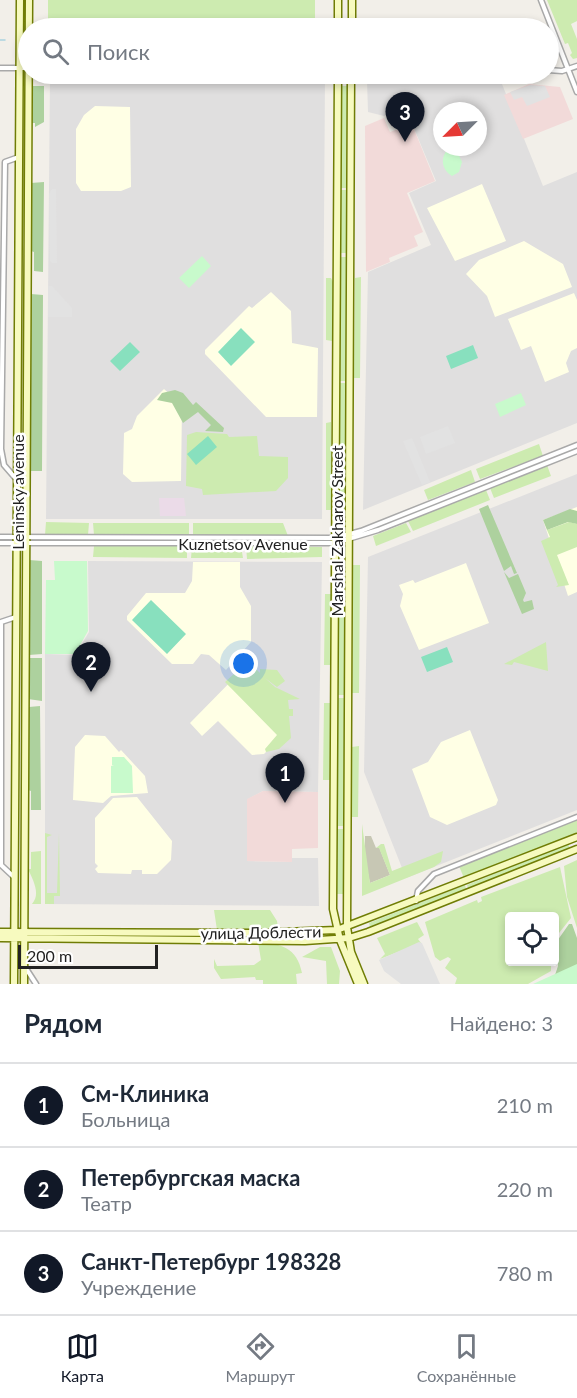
<!DOCTYPE html>
<html lang="ru">
<head>
<meta charset="utf-8">
<style>
  body { margin:0; font-family:Lato,sans-serif; background:#f2f2f3; color:#1f2937 }
  .controls { position:absolute; right:18px; bottom:18px; display:grid; overflow:hidden; border-radius:6px; box-shadow:0 3px 9px #0003 }
  .controls button { width:54px; height:54px; display:grid; place-items:center; padding:0; border:0; border-bottom:2px solid #e0e1e3; background:#fff; color:#1f2937; font:30px sans-serif }
  .compass { position:absolute; left:433px; top:102px; width:54px; height:54px; border-radius:50%; background:#fff; box-shadow:0 3px 9px #0003; rotate:246deg }
  .scale { position:absolute; left:18px; bottom:15px; width:140px; box-sizing:border-box; padding-left:6px; border:3px solid #222; border-top:0; font-size:16px; line-height:21px; white-space:nowrap; color:#222; -webkit-text-stroke:4px #fff; paint-order:stroke }
  .you { position:absolute; left:244px; top:664px; width:21px; height:21px; margin:-15px; border:4px solid #fff; border-radius:50%; background:#1a73e8; box-shadow:0 0 0 9px #1a73e833 }
  .badge { display:grid; place-items:center; width:39px; height:39px; border-radius:50%; background:#111827; color:#fff; font-size:20px; font-weight:700 }
  .pin { position:absolute; translate:-50% -50px; filter:drop-shadow(0 2px 3px #0008) }
  .pin::after { content:''; position:absolute; top:32px; width:21px; height:18px; background:inherit; clip-path:polygon(0 0,100% 0,50% 100%) }
  .list { margin:0; padding:0; list-style:none }
  h2 { display:flex; justify-content:space-between; align-items:center; height:78px; margin:0; padding:0 24px; font-size:26px }
  h2 small { font-size:20px; font-weight:400; color:#747a83 }
  .list li { display:grid; grid-template-columns:39px 1fr auto; gap:18px; align-items:center; box-sizing:border-box; height:84px; padding:0 24px; border-top:2px solid #e0e1e3 }
  .list b { display:block; font-size:22px; white-space:nowrap }
  .list p { margin:0; font-size:20px; white-space:nowrap; color:#747a83 }
  .list em { font-size:20px; font-style:normal; color:#747a83 }
  .icon { flex:none; width:33px; height:33px; fill:none; stroke:currentColor; stroke-width:2; stroke-linecap:round; stroke-linejoin:round }
  .map { position:relative; flex:none; width:577px; height:984px; overflow:hidden }
  .search { position:absolute; background:#fff; box-shadow:0 3px 9px #0003; left:18px; right:18px; top:18px; height:66px; display:flex; align-items:center; gap:15px; box-sizing:border-box; padding:0 21px; border-radius:33px; color:#747a83; font-size:22px }
  .sheet { height:330px; background:#fff }
  nav { display:flex; justify-content:space-around; align-items:center; box-sizing:border-box; height:84px; border-top:2px solid #e0e1e3; background:#fff; font-size:16px; color:#747a83 }
  nav a { display:grid; justify-items:center; gap:3px }
  nav .on { color:#111827 }
  .map>svg:first-child { display:block }
  .residential { fill:#e0dfdf; fill-rule:evenodd }
  .commercial { fill:#f2dad9 }
  .industrial { fill:#ebdbe8 }
  .education { fill:#ffffe5 }
  .construction { fill:#c7c7b4 }
  .grass { fill:#cdebb0 }
  .forest { fill:#add19e }
  .park { fill:#c8facc }
  .pitch { fill:#88e0be }
  .parking { fill:#e2e2e2 }
  .lines { fill:none; stroke-linecap:round; stroke-linejoin:round }
  .stream { stroke:#aad3df; stroke-width:1.5 }
  .street-casing { stroke:#a9a9a9; stroke-width:7 }
  .secondary-casing { stroke:#707d05; stroke-width:9 }
  .street { stroke:#fff; stroke-width:4 }
  .secondary { stroke:#f7fabf; stroke-width:6 }
  .labels { text-anchor:middle; dominant-baseline:central; stroke-width:5; stroke-linejoin:round; paint-order:stroke }
  .street-label { font-size:16px; fill:#222; stroke:#fff }
</style>
</head>
<body>
<div class="map">
<svg width="577" height="984" viewBox="0 0 577 984">
  <rect width="100%" height="100%" fill="#f2efe9"/>
  <!-- residential -->
  <path class="residential" d="M325,77L322,519H46L50,78Z
    M367,80L502,84L543,186L577,172V423L363,510L368,272L431,245L409,193L436,181L405,107L384,116L368,112ZM442,111H478V147H442Z
    M577,474V810L406,878L364,772L368,557Z
    M88,561L322,562L318,792L263,791L248,799L247,861L291,862L292,858H318L319,906L45,904V654L75,655L89,632Z"/>
  <!-- commercial -->
  <path class="commercial" d="M529,84L560,87L573,119L523,139L504,95Z
    M384,118L390,132L412,124L435,181L407,193L423,232L414,236L418,246L389,258L390,262L366,272L365,126Z
    M263,791L318,792V848L292,849V862L247,861V799Z"/>
  <!-- industrial -->
  <path class="industrial" d="M159,498H184L186,516H160Z"/>
  <!-- education -->
  <path class="education" d="M95,106L130,107L131,187L121,191H81L76,183V129L84,115Z
    M482,184L506,241L455,261L427,208Z
    M524,241L563,264L572,287L495,317L487,296L466,274L479,260Z
    M271,292L291,311L292,343L318,348L317,417H266L205,354V350L249,306L252,308Z
    M574,293L577,300V348L571,351L566,363L569,372L545,382L531,346L521,350L508,319Z
    M164,389L182,405L181,481L132,482L123,474L124,433L132,429L137,416Z
    M577,507V592L568,596L543,520Z
    M193,562H240V587L251,606V642L226,670L209,655L201,654L193,664H172L127,620V616L146,593H185L192,581Z
    M466,563L489,623L419,650L400,606L403,594L399,585L413,580L415,583Z
    M244,668L288,730L264,754L252,755L218,721L202,736L190,723Z
    M470,730L498,800L496,805L447,825L430,817L412,769L428,762L441,742Z
    M85,735L105,736L119,752L121,750L145,776L148,793L111,796L103,803L73,800L75,747Z
    M137,797L172,841L171,860L157,874H142V870H132L131,874L98,873L95,869L98,866L95,863V818L113,798Z"/>
  <!-- construction -->
  <path class="construction" d="M365,836H371L376,848L379,847L390,875L370,883L365,859Z"/>
  <!-- grass -->
  <path class="grass" d="M48,0H315V28H48Z
    M547,0H577V21L571,24L577,39V58L573,59L570,55L572,53L568,43L565,44Z
    M341,86H348V188H340Z
    M340,190H348L347,253H340Z
    M340,257H347V381H339Z
    M361,277L360,378H354L355,278Z
    M326,278H331L333,282L332,341L326,340Z
    M339,383H347L346,509H339Z
    M331,422L332,510H326V423Z
    M196,432L227,434L229,437L257,436L259,456L288,457V478L276,491L203,495L202,489L186,486L187,435Z
    M539,444L543,456L480,479L476,469Z
    M547,465L551,476L494,498L490,488Z
    M471,470L475,482L428,500L424,490Z
    M486,490L490,500L413,531L408,521Z
    M46,522L89,523L88,535H45Z
    M569,522L577,524V547L557,555L569,585L556,587L558,585L541,541L550,537L547,530Z
    M93,523H189V536L94,535Z
    M193,523H283L288,536H193Z
    M406,523L411,532L376,546L373,536Z
    M94,546H187V558L93,557Z
    M192,546H241L243,558H191Z
    M246,546L322,547V557L247,559Z
    M338,563H346L345,695H338Z
    M353,565H360L359,693H352Z
    M325,594H332L331,665H324Z
    M546,642L548,671L514,662L512,665L504,664Z
    M244,665H252L260,673V669L277,670L285,681L277,687L265,678L275,687L300,699L288,700L289,709H293V716H289L291,738L279,749L266,752L265,749L277,735L225,682Z
    M338,698H345V826H337Z
    M324,703H331V780H323Z
    M359,746L358,817H352V747Z
    M577,819V833L464,878L459,866Z
    M362,824L370,883L390,875L379,848H376L381,844H384L392,871L443,851L441,862L434,867L362,896Z
    M337,829H345L344,894H337Z
    M59,833L60,896H54V904H45V833L52,835L47,837V893H57Z
    M568,844L570,848L468,888L467,885Z
    M41,851V904H32C41,894 33,880 28,869H31V852Z
    M577,860V928L567,897L564,866Z
    M560,867L571,918L555,938L554,916H510V962H551V971L528,984H455L457,978L445,968L451,959L448,957L440,961L435,957L425,922L477,900L478,903L482,901L481,897Z
    M465,885L466,889L370,927L369,923Z
    M214,910H270L277,921L278,928L217,930Z
    M417,922L424,935L418,939L421,943L380,959L385,954L377,938Z
    M258,942C281,944 297,947 302,973L296,974L297,984H263V980H256L255,977L221,979L214,968V959L217,966L254,965L261,960Z
    M320,947H331L340,971L339,984H327L326,961L302,957Z"/>
  <!-- forest -->
  <path class="forest" d="M32,86H44V122L35,127V123H32Z
    M44,182L43,272L34,271V252L31,251V183Z
    M31,294L43,295L42,471H29Z
    M175,390L183,393L193,405L196,402L224,428L223,432L205,431L211,425L198,412L183,423L172,403L157,400L162,393Z
    M488,505L517,573L514,574L511,566L504,571L479,509Z
    M570,509L577,511V524L568,522L547,530L543,520Z
    M29,560L42,561V654L29,655Z
    M504,572L509,578L518,574L526,593L523,600L524,602L532,600L534,609L522,614Z
    M29,658H42V701L28,699Z
    M40,706L41,810H31V791L28,790L29,707Z
    M569,924H572L577,938V984H552L558,966L555,944Z"/>
  <!-- park -->
  <path class="park" d="M455,147L462,162L459,172L452,176C442,170 440,159 447,150Z
    M202,256L211,266L189,288L179,278Z
    M521,393L526,405L500,417L495,404Z
    M54,561H87L88,631L75,654H45L46,580H55Z
    M112,757H124L132,766L133,793H111V766L114,765H112Z
    M577,964V984H533Z"/>
  <!-- pitch -->
  <path class="pitch" d="M241,328L255,342L231,366L218,352Z
    M130,342L140,352L120,371L110,361Z
    M473,345L478,358L451,369L446,356Z
    M208,436L217,447L196,465L187,454Z
    M151,600L186,634L167,654L132,620Z
    M447,647L453,662L427,672L421,657Z"/>
  <!-- parking -->
  <path class="parking" d="M530,85L545,86L550,97L527,106L522,97L514,100L510,92Z
    M52,189H56L57,263H52L50,261L49,194Z
    M48,286H52L72,308V317H48Z
    M448,426L455,443L426,454L420,437Z
    M412,438L430,482L422,485L403,441Z
    M419,942L422,943L440,984H401L384,971L379,960Z"/>
  <g class="lines">
    <!-- stream -->
    <path class="stream" d="M0,40H5"/>
    <!-- street casing -->
    <g class="street-casing">
      <path id="street" d="M541,0L577,92
        M0,68H28
        M548,70L562,71L577,66
        M17,480L4,465L1,449L5,162L19,157
        M0,537L335,538L361,531L577,445
        M0,543H335L378,530L577,451
        M15,878L1,865V622L16,617
        M416,901L418,891L434,874L577,817
        M25,967L36,984"/>
    </g>
    <!-- secondary casing -->
    <g class="secondary-casing">
      <path id="secondary" d="M338,28V0
        M352,28V0
        M338,74L333,909L340,940L358,984
        M351,74L347,927L351,952L364,984
        M0,932L255,933L337,930L577,837
        M0,938L305,941L349,938L368,932L577,849
        M14,984L20,0
        M24,984L29,0"/>
    </g>
    <!-- street -->
    <use href="#street" class="street"/>
    <!-- secondary -->
    <use href="#secondary" class="secondary"/>
  </g>
  <g class="labels">
    <!-- street labels -->
    <g class="street-label">
      <text transform="translate(17 492) rotate(-90)">Leninsky avenue</text>
      <text transform="translate(336 531) rotate(-90)">Marshal Zakharov Street</text>
      <text x="243" y="543">Kuznetsov Avenue</text>
      <text transform="translate(261 932) rotate(-1)">улица Доблести</text>
    </g>
  </g>
</svg>
<div class="controls">
<button><svg class="icon" aria-label="locate" viewBox="0 0 24 24"><circle cx="12" cy="12" r="6"/><path d="M12 2v4M12 18v4M2 12h4M18 12h4"/></svg></button>
</div>
<svg class="compass" viewBox="-18 -18 36 36"><path d="M0-13l5 13h-10z" fill="#e53935"/><path d="M0 13l5-13h-10z" fill="#747a83"/></svg>
<div class="scale">200 m</div>
<div class="you"></div>
<div class="pin badge" style="left:285px;top:803px">1</div>
<div class="pin badge" style="left:91px;top:692px">2</div>
<div class="pin badge" style="left:405px;top:142px">3</div>
<div class="search"><svg class="icon" aria-label="search" viewBox="0 0 24 24"><circle cx="10" cy="10" r="6"/><path d="M15 15l6 6"/></svg>Поиск</div>
</div>
<section class="sheet">
<h2>Рядом<small>Найдено: 3</small></h2>
<ul class="list">
<li><span class="badge">1</span><div><b>См-Клиника</b><p>Больница</p></div><em>210 m</em></li>
<li><span class="badge">2</span><div><b>Петербургская маска</b><p>Театр</p></div><em>220 m</em></li>
<li><span class="badge">3</span><div><b>Санкт-Петербург 198328</b><p>Учреждение</p></div><em>780 m</em></li>
</ul>
</section>
<nav>
<a class="on"><svg class="icon" aria-label="map" viewBox="0 0 24 24"><path d="M3 6l6-2 6 2 6-2v14l-6 2-6-2-6 2zM9 4v14M15 6v14"/></svg>Карта</a>
<a><svg class="icon" aria-label="directions" viewBox="0 0 24 24"><path d="M12 3l9 9-9 9-9-9zM9 14v-3h6M13 9l2 2-2 2"/></svg>Маршрут</a>
<a><svg class="icon" aria-label="saved" viewBox="0 0 24 24"><path d="M7 4h10v16l-5-4-5 4z"/></svg>Сохранённые</a>
</nav>
</body>
</html>
